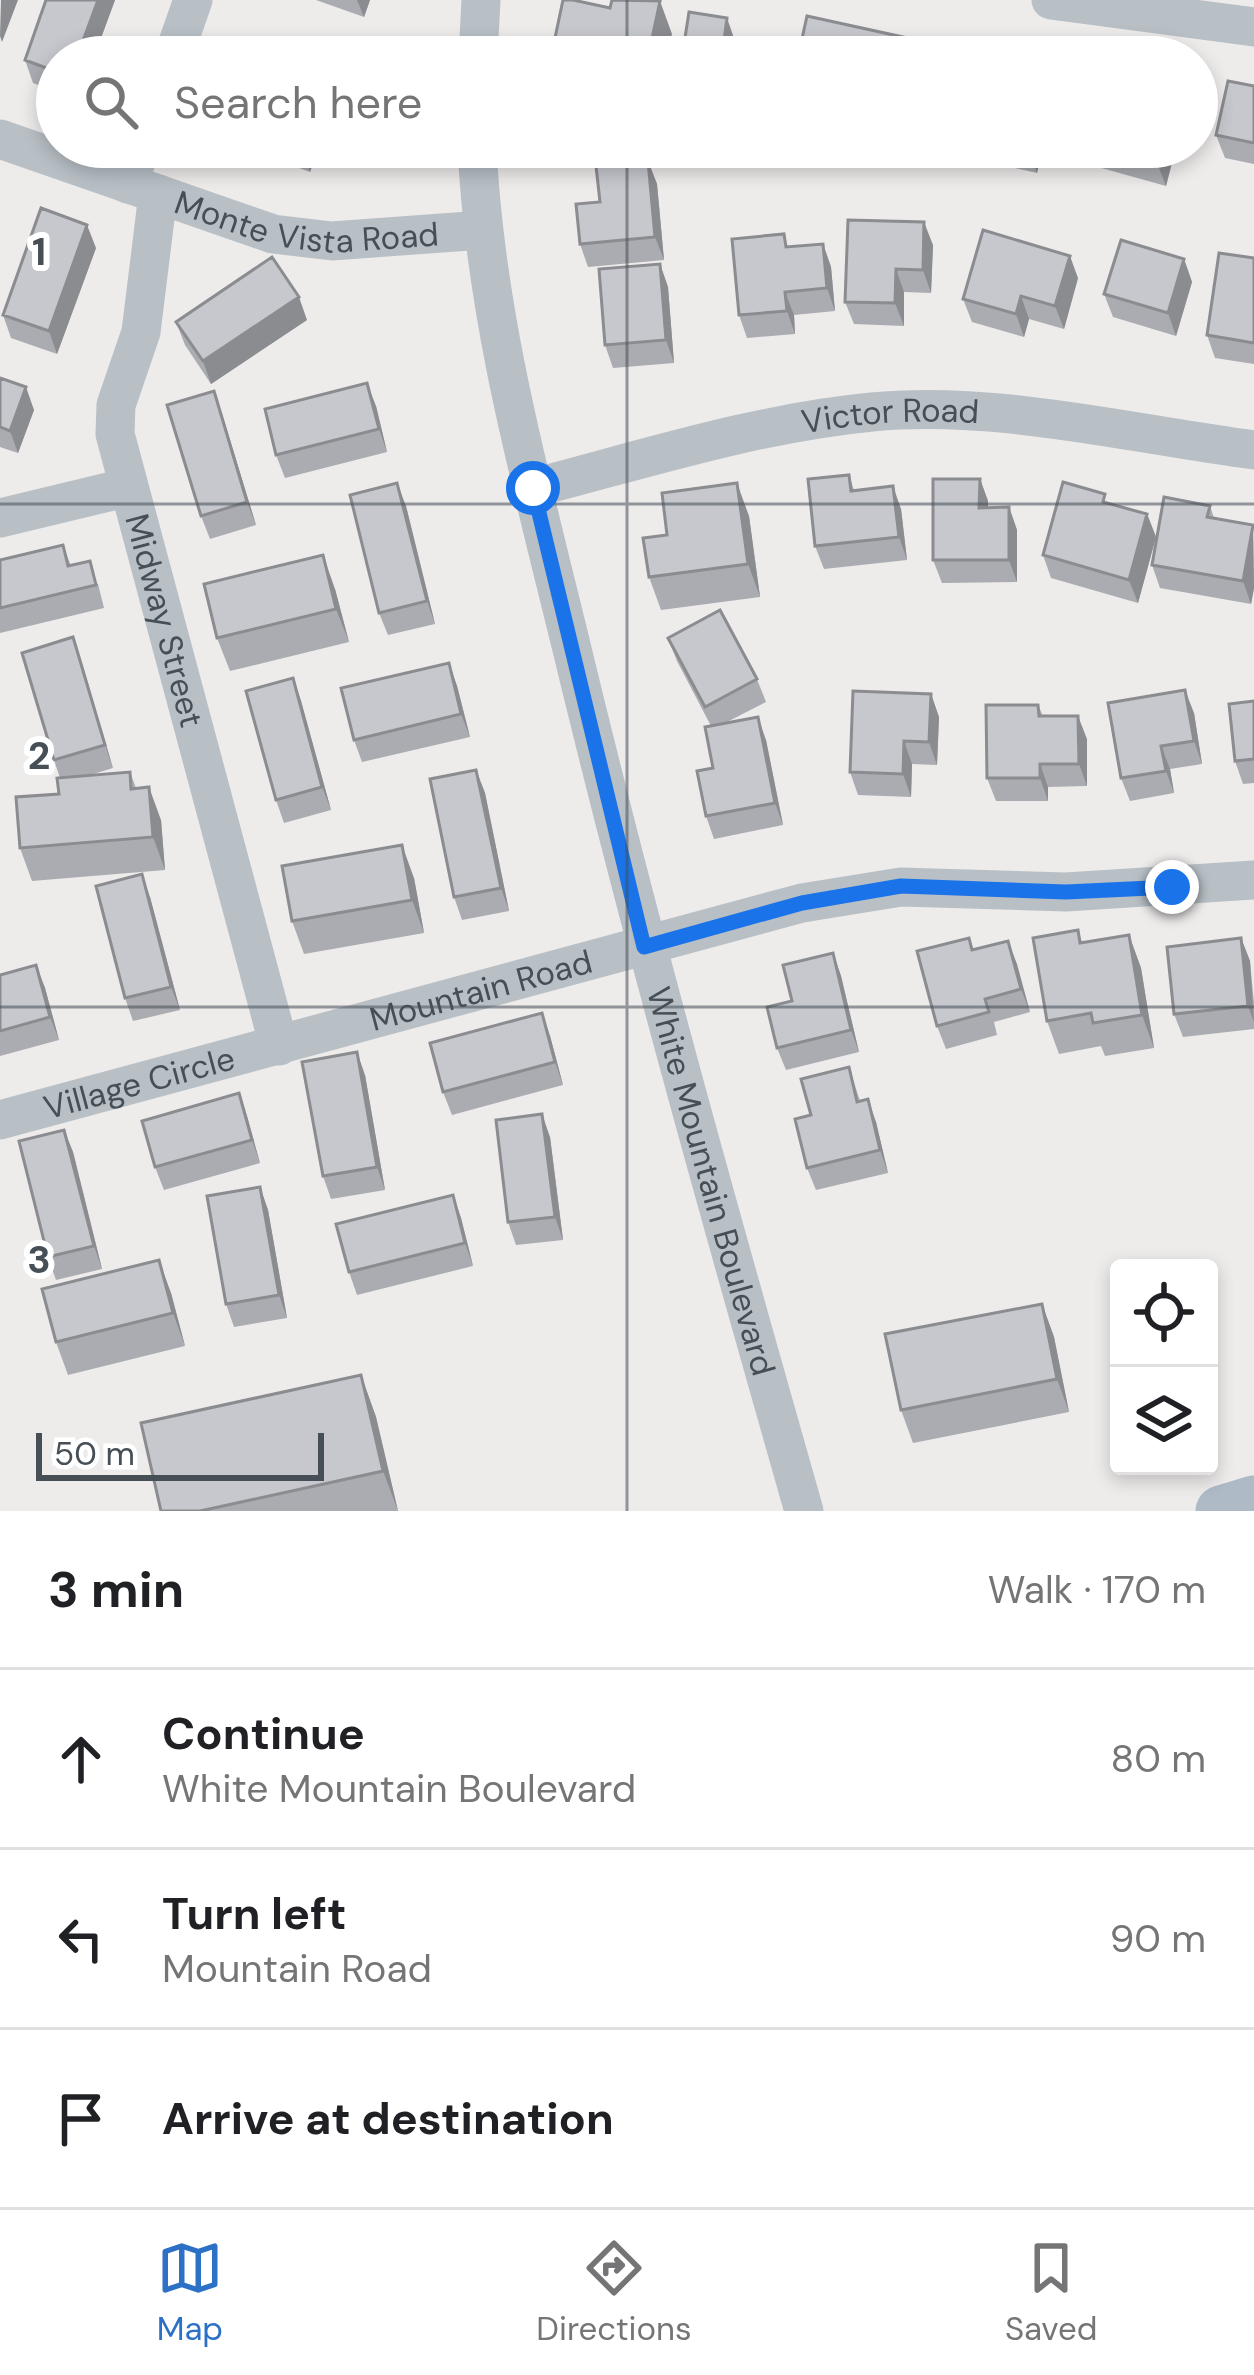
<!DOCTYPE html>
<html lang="en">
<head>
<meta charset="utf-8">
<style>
  body { margin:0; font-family:"DM Sans",sans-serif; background:#f6f6f6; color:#202124 }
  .controls { position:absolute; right:36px; bottom:36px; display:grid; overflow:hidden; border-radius:12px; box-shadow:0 6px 18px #0003 }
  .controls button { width:108px; height:108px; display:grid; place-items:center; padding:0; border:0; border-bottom:3px solid #e0e0e0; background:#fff; color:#202124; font:60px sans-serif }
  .scale { position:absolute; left:36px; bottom:30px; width:288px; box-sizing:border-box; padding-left:12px; border:6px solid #464f56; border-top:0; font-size:33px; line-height:42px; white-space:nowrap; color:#464f56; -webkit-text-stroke:9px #fff; paint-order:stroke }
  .stop { position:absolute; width:36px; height:36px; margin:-27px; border:9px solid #1a73e8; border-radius:50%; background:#fff }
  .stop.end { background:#1a73e8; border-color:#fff; box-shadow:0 3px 12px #0008 }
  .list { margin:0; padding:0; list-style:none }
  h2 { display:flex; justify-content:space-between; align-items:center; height:156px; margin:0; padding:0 48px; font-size:51px }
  h2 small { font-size:39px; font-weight:400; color:#757577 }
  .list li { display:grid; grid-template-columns:78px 1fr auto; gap:36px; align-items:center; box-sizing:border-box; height:180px; padding:0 48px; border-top:3px solid #e0e0e0 }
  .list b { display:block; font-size:45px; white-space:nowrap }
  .list p { margin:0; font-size:39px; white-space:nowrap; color:#757577 }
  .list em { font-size:39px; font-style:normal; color:#757577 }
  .icon { flex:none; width:66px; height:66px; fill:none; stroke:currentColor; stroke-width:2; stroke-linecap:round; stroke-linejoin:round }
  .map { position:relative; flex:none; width:1254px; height:1511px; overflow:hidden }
  .search { position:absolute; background:#fff; box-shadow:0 6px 18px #0003; left:36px; right:36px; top:36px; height:132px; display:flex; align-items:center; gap:30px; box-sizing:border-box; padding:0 42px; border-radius:66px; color:#757577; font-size:45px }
  .sheet { height:696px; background:#fff }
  nav { display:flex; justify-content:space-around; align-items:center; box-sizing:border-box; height:168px; border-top:3px solid #e0e0e0; background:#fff; font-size:33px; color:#757577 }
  nav a { display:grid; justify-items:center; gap:6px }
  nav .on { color:#2d71c6 }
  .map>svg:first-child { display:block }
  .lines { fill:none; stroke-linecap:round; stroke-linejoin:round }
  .minor { stroke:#b8c0c6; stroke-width:39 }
  .major { stroke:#aebbc7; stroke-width:51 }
  .wall { fill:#aaacb1 }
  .shaded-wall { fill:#8b8c90 }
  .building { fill:#c6c8ce; stroke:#8b8c90; stroke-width:3 }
  .route { stroke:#1a73e8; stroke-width:15 }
  .grid { fill:none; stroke:#464f56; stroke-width:3; stroke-opacity:0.55 }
  .labels { text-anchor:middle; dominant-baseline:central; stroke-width:12; stroke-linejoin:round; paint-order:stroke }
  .street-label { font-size:33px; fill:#464f56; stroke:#fff }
  .grid-label { font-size:39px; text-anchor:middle; font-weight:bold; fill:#464f56; stroke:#fff; stroke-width:12; stroke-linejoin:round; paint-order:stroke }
</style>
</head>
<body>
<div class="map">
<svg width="1254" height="1511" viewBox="0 0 1254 1511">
  <rect width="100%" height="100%" fill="#eeebeb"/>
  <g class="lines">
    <!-- minor -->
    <g class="minor">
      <path d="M1051,0L1254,27"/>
      <path d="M173,57L193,0"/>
      <path d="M478,57L481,0"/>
      <path id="s1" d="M0,139L273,234L332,241L483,230"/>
      <path id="s2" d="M477,147C485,316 531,481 571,645C641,936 722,1223 804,1511"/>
      <path d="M128,184L141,147"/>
      <path id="s3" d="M158,194L141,332L116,405L115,434L279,1046"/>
      <path id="s4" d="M533,488C645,459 757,423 872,412C997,400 1131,434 1254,450"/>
      <path d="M0,518L125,488"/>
      <path id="s5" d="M0,1120L802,903L901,887L1066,892L1254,880"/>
    </g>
    <!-- major -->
    <path class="major" d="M1221,1511L1254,1501"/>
  </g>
  <!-- wall -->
  <path class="wall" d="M46,0H115L94,57H57V92L33,83L25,60Z
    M316,0H370L364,17Z
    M1254,86V164L1225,158L1216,135Z
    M242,147H319L310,172Z
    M945,147H1043L1037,173L947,153Z
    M1081,147H1176L1166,186L1087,164Z
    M648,161L657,184L664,260L588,267L580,244L600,202Z
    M823,244L831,267L835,311L794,315L795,334L747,338L739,315L789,247Z
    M933,245L931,293L904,292V326L854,324L845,302Z
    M96,248L57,354L11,338L3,315Z
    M1254,258V364L1215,358L1207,335Z
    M1184,259L1192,282L1176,336L1113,317L1104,294Z
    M660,264L668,287L674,363L613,368L605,345Z
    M1078,278L1064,329L1029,319L1024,337L972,322L963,299Z
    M307,320L211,384L185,345L176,322Z
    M0,378L34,410L18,453L0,447Z
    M376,406L387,452L285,478L276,455Z
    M222,414L256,525L210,539L201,516Z
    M849,475L854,490L901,509L907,560L824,569L815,546Z
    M980,479L988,501V507H1009L1017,530V582L942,583L933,560Z
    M1108,503L1147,514L1156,537L1138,603L1051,578L1043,555Z
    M406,506L435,624L388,635L379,613Z
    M1210,506L1214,518L1253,525L1254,588L1251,604L1160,588L1152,565Z
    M749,516L760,597L661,610L649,577L667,535Z
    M63,545L71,566L98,584L104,608L0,633V560Z
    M335,589L349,642L230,671L217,638Z
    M73,637L113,768L90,775L130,772L136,788L161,820L165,870L32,881L20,848L59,794L60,778L54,760Z
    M668,638L757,679L766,702L725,723L766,740L783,825L714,839L706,816L713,768L711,726L677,661Z
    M449,663L457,686L470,737L362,762L354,740Z
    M293,678L301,701L331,810L284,823L276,800Z
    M931,694L939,717L937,765L912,764L911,797L858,795L850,772Z
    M1254,701V783L1243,784L1235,761Z
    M1038,705L1043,716L1087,739V786L1048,787V801H996L987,778Z
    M1194,713L1202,764L1170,769L1174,793L1130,801L1121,778Z
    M476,770L485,793L509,911L462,920L454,897Z
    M414,878L424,933L304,954L292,921Z
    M150,897L180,1010L133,1021L125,998Z
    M1078,930L1082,942L1129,935L1141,968L1154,1048L1105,1056L1101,1046L1059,1054L1047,1021Z
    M969,938L974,950L1008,941L1030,1012L994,1022L997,1035L946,1049L937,1026Z
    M1241,938L1250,961L1254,1003V1029L1183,1037L1174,1014Z
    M833,953L841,976L859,1052L786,1070L777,1048L792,1001Z
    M36,965L45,988L59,1040L0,1056V975Z
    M550,1036L563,1085L452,1115L443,1092Z
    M849,1067L860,1101L876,1122L888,1173L816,1190L807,1168L811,1115Z
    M365,1075L385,1190L331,1199L323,1176Z
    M239,1093L260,1163L164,1190L155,1167Z
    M64,1130L73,1152L102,1269L56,1280L48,1257Z
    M550,1137L563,1240L516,1245L508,1222Z
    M260,1187L268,1210L287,1318L234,1327L226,1304Z
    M453,1195L461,1218L473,1266L357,1295L349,1272Z
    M171,1293L185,1346L68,1375L56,1342Z
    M1042,1304L1054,1337L1069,1412L913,1443L901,1410Z
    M361,1375L376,1417L398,1511H161Z"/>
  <!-- shaded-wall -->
  <path class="shaded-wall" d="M1,0H18L2,42L0,36Z
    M98,0H115L94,57H77Z
    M357,0H370L364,17Z
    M660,1L672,34L667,57H648Z
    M727,18L735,41L733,57L724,40Z
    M921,41L927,57H917Z
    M301,147H319L310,172Z
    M1027,147H1043L1037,173Z
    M1162,147H1176L1166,186L1157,163Z
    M648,161L657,184L664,260L655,237Z
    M924,222L933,245L931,293L923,270Z
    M87,225L96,248L57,354L49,331Z
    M823,244L831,267L835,311L827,288Z
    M1070,256L1078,278L1064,329L1055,306Z
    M1184,259L1192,282L1176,336L1168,313Z
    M660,264L668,287L674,363L666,340Z
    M896,269L904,292V326L895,303Z
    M785,292L794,315L795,334L787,311Z
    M1021,296L1029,319L1024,337L1016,314Z
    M299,297L307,320L211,384L203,361Z
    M367,383L376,406L387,452L379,429Z
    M26,387L34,410L18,453L10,431Z
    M214,391L222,414L256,525L247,502Z
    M980,479L988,501V530L979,508Z
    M397,483L406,506L435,624L427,601Z
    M737,483L749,516L760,597L748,564Z
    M893,486L901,509L907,560L899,537Z
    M1009,507L1017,530V582L1009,560Z
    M1147,514L1156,537L1138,603L1129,580Z
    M1253,525L1254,588L1251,604L1243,581Z
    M323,555L335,589L349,642L336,609Z
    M73,637L81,660L113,768L105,745Z
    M449,663L457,686L470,737L461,714Z
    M293,678L301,701L331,810L322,787Z
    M1185,690L1194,713L1202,764L1194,741Z
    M931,694L939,717L937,765L929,742Z
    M1078,716L1087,739V786L1079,764Z
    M758,717L766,740L783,825L775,803Z
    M904,741L912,764L911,797L903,774Z
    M1161,746L1170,769L1174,793L1166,771Z
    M1040,764L1048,787V801L1040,778Z
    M476,770L485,793L509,911L501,888Z
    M149,787L161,820L165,870L153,837Z
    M402,845L414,878L424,933L412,900Z
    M142,874L150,897L180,1010L171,987Z
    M1129,935L1141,968L1154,1048L1142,1015Z
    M1241,938L1250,961L1254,1022L1248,1006Z
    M1008,941L1017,964L1030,1012L1021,989Z
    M833,953L841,976L859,1052L851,1030Z
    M36,965L45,988L59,1040L50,1017Z
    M542,1013L550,1036L563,1085L555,1062Z
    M357,1052L365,1075L385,1190L377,1167Z
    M239,1093L247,1116L260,1163L252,1140Z
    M868,1099L876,1122L888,1173L880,1150Z
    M542,1114L550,1137L563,1240L555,1217Z
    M64,1130L73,1152L102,1269L94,1246Z
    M260,1187L268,1210L287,1318L279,1295Z
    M453,1195L461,1218L473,1266L465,1243Z
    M159,1260L171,1293L185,1346L173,1313Z
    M1042,1304L1054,1337L1069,1412L1057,1379Z
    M361,1375L376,1417L398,1511L383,1471Z"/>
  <!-- building -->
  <path class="building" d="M46,0H98L77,57H57V72L25,60Z
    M563,0H573L610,8L612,0L660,1L648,57H551Z
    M689,12L727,18L724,40L763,46L761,57H682Z
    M807,16L921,41L917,57H798Z
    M199,43L237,57H194Z
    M990,46L1041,57H987Z
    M950,52L973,57H949Z
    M1228,81L1254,86V143L1216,135Z
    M1100,147H1162L1157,163Z
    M648,161L655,237L580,244L576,204L600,202L596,166Z
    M41,208L87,225L49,331L3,315Z
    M848,220L924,222L923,270L896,269L895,303L845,302Z
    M983,230L1070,256L1055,306L1021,296L1016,314L963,299Z
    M784,234L786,247L823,244L827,288L785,292L787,311L739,315L732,239Z
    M1121,240L1184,259L1168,313L1104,294Z
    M1219,253L1254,258V343L1207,335Z
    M272,257L299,297L203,361L176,322Z
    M660,264L666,340L605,345L599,269Z
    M0,378L26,387L10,431L0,427Z
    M367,383L379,429L276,455L265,409Z
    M214,391L247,502L201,516L167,405Z
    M849,475L851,491L893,486L899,537L815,546L808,479Z
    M933,479H980L979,508L1009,507V560H933Z
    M1063,482L1105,494L1103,502L1147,514L1129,580L1043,555Z
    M397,483L427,601L379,613L350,495Z
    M737,483L748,564L649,577L643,538L667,535L662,493Z
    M1164,497L1210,506L1207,517L1253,525L1243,581L1152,565Z
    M63,545L68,566L90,561L96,585L0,608V560Z
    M323,555L336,609L217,638L204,584Z
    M720,610L757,679L705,707L668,638Z
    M73,637L105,745L54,760L22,653Z
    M449,663L461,714L354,740L341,688Z
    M293,678L322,787L276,800L246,691Z
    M1185,690L1194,741L1161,746L1166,771L1121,778L1108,703Z
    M853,691L931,694L929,742L904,741L903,774L850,772Z
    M1254,701V759L1235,761L1229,704Z
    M986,705H1038L1039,716H1078L1079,764H1040V778H987Z
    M758,717L775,803L706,816L697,771L713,768L705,727Z
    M476,770L501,888L454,897L430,779Z
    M130,772L131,789L149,787L153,837L20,848L16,797L59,794L57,778Z
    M402,845L412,900L292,921L282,866Z
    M142,874L171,987L125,998L96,886Z
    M1078,930L1080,943L1129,935L1142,1015L1093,1023L1091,1013L1047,1021L1033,938Z
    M969,938L972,950L1008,941L1021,989L985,999L989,1012L937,1026L917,951Z
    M1241,938L1248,1006L1174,1014L1167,947Z
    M833,953L851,1030L777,1048L767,1007L792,1001L783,965Z
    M36,965L50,1017L0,1031V975Z
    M542,1013L555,1062L443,1092L430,1043Z
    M357,1052L377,1167L323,1176L302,1062Z
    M849,1067L857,1102L868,1099L880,1150L807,1168L795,1119L811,1115L801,1079Z
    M239,1093L252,1140L155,1167L142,1121Z
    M542,1114L555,1217L508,1222L496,1120Z
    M64,1130L94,1246L48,1257L19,1141Z
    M260,1187L279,1295L226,1304L207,1196Z
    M453,1195L465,1243L349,1272L336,1224Z
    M159,1260L173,1313L56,1342L42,1289Z
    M1042,1304L1057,1379L901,1410L885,1334Z
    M361,1375L383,1471L200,1511H161L141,1423Z"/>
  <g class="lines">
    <!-- route -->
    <path class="route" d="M533,488L644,947L802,903L901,886L1066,892L1172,887"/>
  </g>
  <!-- grid -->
  <path class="grid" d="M627,0V57M627,147V1511M0,504H1254M0,1007H1254"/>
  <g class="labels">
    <!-- street labels -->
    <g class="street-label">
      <text stroke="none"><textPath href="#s1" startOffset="321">Monte Vista Road</textPath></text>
      <text stroke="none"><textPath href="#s4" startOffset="366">Victor Road</textPath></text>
      <text stroke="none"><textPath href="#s3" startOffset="438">Midway Street</textPath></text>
      <text stroke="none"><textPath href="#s5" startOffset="498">Mountain Road</textPath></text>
      <text stroke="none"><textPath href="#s5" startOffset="144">Village Circle</textPath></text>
      <text stroke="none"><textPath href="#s2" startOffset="1062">White Mountain Boulevard</textPath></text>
    </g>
  </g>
  <g class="grid-label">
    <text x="39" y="265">1</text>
    <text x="39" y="769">2</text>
    <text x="39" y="1273">3</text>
  </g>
</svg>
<div class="controls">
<button><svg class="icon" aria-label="locate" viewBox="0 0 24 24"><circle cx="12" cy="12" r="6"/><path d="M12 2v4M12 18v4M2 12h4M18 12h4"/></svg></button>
<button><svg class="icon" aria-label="layers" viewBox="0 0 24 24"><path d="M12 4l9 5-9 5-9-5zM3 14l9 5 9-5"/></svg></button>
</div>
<div class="scale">50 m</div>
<div class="stop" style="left:533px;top:488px"></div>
<div class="stop end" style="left:1172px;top:887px"></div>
<div class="search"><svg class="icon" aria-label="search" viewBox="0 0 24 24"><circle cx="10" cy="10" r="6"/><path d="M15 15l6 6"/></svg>Search here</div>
</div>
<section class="sheet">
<h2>3 min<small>Walk · 170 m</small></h2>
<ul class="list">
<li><svg class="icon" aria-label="ahead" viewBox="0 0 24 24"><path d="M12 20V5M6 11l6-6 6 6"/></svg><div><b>Continue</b><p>White Mountain Boulevard</p></div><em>80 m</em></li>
<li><svg class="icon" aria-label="left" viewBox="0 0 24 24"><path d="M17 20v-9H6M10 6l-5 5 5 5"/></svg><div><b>Turn left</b><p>Mountain Road</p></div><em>90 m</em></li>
<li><svg class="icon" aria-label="arrive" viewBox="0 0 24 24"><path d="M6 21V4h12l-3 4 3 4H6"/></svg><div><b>Arrive at destination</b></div></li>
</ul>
</section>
<nav>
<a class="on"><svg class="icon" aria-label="map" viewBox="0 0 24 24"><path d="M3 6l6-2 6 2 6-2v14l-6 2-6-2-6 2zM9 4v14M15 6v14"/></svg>Map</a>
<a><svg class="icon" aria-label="directions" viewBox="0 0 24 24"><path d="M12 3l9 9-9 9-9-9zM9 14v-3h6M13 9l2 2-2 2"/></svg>Directions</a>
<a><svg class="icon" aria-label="saved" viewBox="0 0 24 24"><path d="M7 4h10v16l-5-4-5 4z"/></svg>Saved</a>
</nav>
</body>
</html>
